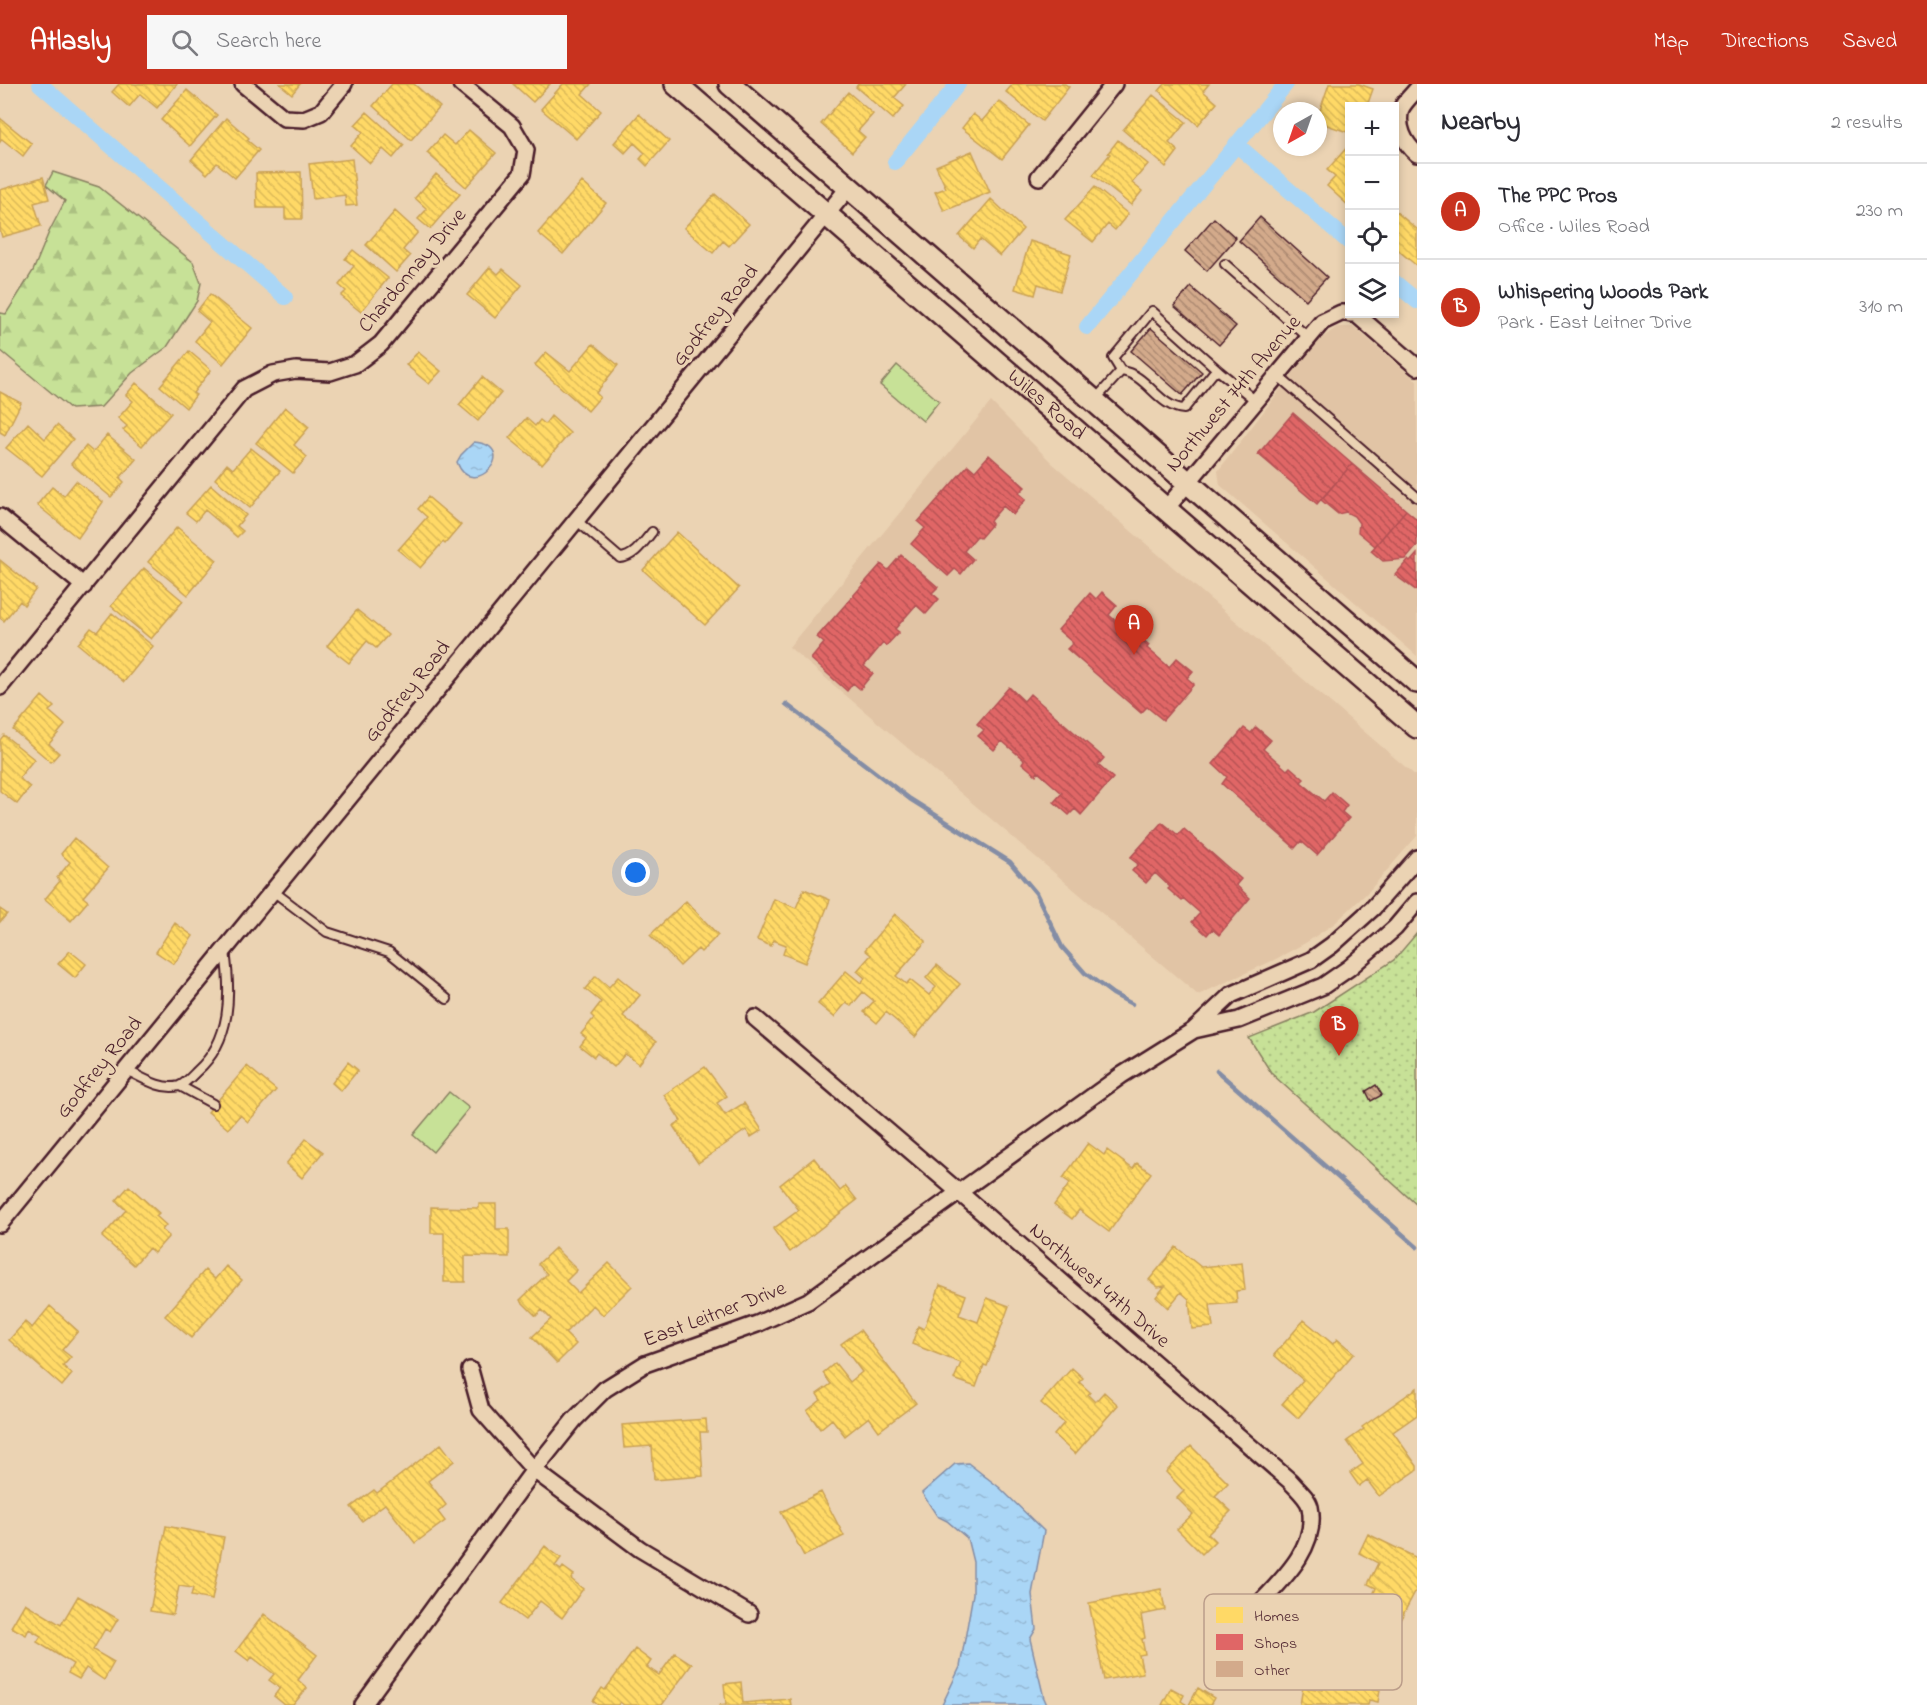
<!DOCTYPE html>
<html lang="en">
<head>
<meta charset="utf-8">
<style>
  body { margin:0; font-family:"Indie Flower",sans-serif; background:#f7f7f7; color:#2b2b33 }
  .controls { position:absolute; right:18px; top:18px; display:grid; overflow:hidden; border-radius:0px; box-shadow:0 3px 9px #0003 }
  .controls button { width:54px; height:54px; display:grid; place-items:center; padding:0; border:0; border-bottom:2px solid #e1e1e2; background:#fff; color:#2b2b33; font:30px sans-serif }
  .compass { position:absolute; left:1273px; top:18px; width:54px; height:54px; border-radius:50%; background:#fff; box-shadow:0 3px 9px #0003; rotate:220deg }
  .you { position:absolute; left:636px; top:789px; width:21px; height:21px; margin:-15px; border:4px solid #fff; border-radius:50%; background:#1a73e8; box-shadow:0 0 0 9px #1a73e833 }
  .badge { display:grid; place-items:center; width:39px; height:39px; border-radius:50%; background:#c8321e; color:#fff; font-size:20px; font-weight:700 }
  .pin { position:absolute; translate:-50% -50px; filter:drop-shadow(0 2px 3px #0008) }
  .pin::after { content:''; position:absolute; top:32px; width:21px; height:18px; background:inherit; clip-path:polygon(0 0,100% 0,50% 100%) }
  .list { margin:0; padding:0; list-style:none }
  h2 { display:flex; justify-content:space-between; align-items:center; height:78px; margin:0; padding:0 24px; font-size:26px }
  h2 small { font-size:20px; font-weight:400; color:#7c7c81 }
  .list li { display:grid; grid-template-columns:39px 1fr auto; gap:18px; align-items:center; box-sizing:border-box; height:96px; padding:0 24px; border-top:2px solid #e1e1e2 }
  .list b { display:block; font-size:22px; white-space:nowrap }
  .list p { margin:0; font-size:20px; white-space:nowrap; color:#7c7c81 }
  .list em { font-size:20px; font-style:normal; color:#7c7c81 }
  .icon { flex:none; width:33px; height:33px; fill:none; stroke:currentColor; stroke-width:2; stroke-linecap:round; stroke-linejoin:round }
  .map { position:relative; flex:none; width:1417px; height:1621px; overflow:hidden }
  header { display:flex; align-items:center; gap:36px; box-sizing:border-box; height:84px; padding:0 30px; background:#c8321e; color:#fff }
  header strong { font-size:28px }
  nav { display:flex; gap:33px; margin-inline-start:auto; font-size:21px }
  .search { width:420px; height:54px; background:#f7f7f7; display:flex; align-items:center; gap:15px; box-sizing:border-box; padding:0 21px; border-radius:0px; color:#7c7c81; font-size:22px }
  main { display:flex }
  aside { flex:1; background:#fff }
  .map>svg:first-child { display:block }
  .built { fill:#e1c4a5 }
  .grass { fill:url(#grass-dots); stroke:#888061; stroke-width:1.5 }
  .forest { fill:url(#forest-firs); stroke:#888061; stroke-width:1.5 }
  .pitch { fill:#c7e197; stroke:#888061; stroke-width:1.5 }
  .water { fill:url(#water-ripples); stroke:#848da5; stroke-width:1.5 }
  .homes { fill:url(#homes-back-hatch); stroke:#c9a154; stroke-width:1.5 }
  .shops { fill:url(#shops-back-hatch); stroke:#b35154; stroke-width:1.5 }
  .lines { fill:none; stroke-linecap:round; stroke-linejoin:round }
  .stream { stroke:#848da5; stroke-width:4.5 }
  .canal { stroke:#aad6f6; stroke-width:16 }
  .building { fill:url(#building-back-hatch); stroke:#4a1f2b; stroke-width:1.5 }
  .service-casing { stroke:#4a1f2b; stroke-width:12 }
  .minor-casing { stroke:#4a1f2b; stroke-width:20 }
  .secondary-casing { stroke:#4a1f2b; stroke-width:26 }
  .service { stroke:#ebd3b3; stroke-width:8 }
  .minor { stroke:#ebd3b3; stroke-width:15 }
  .secondary { stroke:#ebd3b3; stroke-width:21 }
  .labels { text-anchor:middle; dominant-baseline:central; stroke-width:6; stroke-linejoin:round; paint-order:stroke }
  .street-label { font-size:21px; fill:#4a1f2b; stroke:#ebd3b3 }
  .key { fill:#ebd3b3; stroke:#bb9d8a; stroke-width:1.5 }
  .key-label { font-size:16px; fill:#4a1f2b }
</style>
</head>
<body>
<header>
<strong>Atlasly</strong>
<div class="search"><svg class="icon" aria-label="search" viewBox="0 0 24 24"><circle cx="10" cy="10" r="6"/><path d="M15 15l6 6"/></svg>Search here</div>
<nav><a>Map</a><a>Directions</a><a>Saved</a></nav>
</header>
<main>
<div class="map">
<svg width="1417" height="1621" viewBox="0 0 1417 1621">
  <defs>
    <pattern id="grass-dots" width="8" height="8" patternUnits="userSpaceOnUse" patternTransform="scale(1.5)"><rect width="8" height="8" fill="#c7e197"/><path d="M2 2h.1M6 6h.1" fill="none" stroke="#acc182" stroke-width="1.8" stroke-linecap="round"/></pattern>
    <pattern id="forest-firs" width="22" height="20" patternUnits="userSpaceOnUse" patternTransform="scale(1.5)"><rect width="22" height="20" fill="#c7e197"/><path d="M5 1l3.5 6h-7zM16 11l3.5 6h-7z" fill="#acc182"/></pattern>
    <pattern id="water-ripples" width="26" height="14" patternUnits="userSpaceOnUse" patternTransform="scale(1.5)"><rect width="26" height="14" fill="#aad6f6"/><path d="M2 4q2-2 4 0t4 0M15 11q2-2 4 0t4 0" fill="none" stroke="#94b7d3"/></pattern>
    <pattern id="homes-back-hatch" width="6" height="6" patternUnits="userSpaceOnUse" patternTransform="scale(1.5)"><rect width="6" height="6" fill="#ffd966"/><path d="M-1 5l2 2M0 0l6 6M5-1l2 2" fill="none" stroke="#dcba59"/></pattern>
    <pattern id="shops-back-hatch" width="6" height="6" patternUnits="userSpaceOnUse" patternTransform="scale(1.5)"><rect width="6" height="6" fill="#e06666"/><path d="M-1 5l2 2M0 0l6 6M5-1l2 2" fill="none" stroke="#b85354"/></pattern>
    <pattern id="building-back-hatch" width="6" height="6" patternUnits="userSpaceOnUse" patternTransform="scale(1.5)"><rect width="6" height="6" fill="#d3aa8b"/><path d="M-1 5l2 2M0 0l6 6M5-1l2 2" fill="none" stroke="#ad8a72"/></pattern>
  </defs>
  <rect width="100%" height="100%" fill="#ebd3b3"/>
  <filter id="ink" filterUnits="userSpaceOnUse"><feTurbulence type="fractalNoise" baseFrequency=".0167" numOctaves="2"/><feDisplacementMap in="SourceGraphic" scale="12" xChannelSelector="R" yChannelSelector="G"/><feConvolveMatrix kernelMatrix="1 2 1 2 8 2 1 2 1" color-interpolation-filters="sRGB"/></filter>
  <g filter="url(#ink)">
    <!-- built -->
    <path class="built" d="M1337,243H1354L1417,297V572L1220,401L1218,387L1317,258Z
      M991,318L1052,379L1417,693V752L1369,807L1335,839L1307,858L1274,876L1198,911L789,563Z"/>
    <!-- grass -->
    <path class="grass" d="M1417,849V1121L1272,990L1249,954L1314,928L1394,876Z"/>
    <!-- forest -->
    <path class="forest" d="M53,88L99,103L193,178L201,199L197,217L167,263L132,289L101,323L71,325L0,266V229L6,230L33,187L49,148L65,117L46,101Z"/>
    <!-- pitch -->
    <path class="pitch" d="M897,281L939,317L923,337L880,301Z
      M449,1008L469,1024L433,1068L413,1051Z"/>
    <!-- water -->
    <path class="water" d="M474,358C523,362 472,419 457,378L461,371Z
      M968,1379L1000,1404L1044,1447L1032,1510L1036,1545L1030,1555L1044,1614L1047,1621H942L960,1583L973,1510V1478L967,1454L947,1437L937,1432L922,1409L955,1380Z"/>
    <!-- homes -->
    <path class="homes" d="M119,0H177L157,24L140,10L129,23L112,8Z
      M280,0H300L292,10Z
      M392,0H414L440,23L411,56L373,22Z
      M513,0H550L533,18Z
      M563,0H591L582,10L601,27L576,55L541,25Z
      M858,0H906L894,14L904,22L893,35L856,3Z
      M1013,0H1065L1069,3L1042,37L1006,8Z
      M1165,0H1209L1203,7L1217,19L1198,41L1159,7Z
      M1329,0H1359L1373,5L1367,22H1350V49L1318,38V32Z
      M187,6L217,31L190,62L161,36Z
      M848,8L873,30L858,47L865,53L852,68L821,40Z
      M1153,11L1186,38L1169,59L1178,67L1166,83L1123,46Z
      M999,17L1029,41L1002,75L962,44L973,30L982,37Z
      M367,28L404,61L393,74L383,65L370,79L351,62L363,48L355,41Z
      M639,30L669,57L647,82L640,75L645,69L634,59L625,69L614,59Z
      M0,34L32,60L23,72L2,55L0,58Z
      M226,34L249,54L247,56L259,66L235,94L217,79L207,90L191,76Z
      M469,46L496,69L466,103L427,69L443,51L455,61Z
      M1118,56L1148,80L1132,99L1142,107L1131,121L1093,91L1110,70L1108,69Z
      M1349,61L1350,62V123L1327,102L1335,93L1327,86Z
      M972,67L990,108L944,127L935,108L946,104L936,82Z
      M352,75L357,121L346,122L345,111L313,115L309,80Z
      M301,88L302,135H285V124H257L256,89Z
      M436,90L460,110L430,145L418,135L427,125L415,114Z
      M43,93L49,115L34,119L41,142L2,153L0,146V106Z
      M582,98L606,119L563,170L538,149Z
      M1095,103L1128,130L1115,146L1108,140L1093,158L1065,136Z
      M715,110L749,140L729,162L723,157L713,169L684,144Z
      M991,115L1023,145L1000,172L980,155L973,164L959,152Z
      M1394,126L1417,145V182L1394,163Z
      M395,127L418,148L403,166L410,172L396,188L366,161Z
      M1030,157L1071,170L1060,207L1038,200L1035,211L1015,205Z
      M353,166L388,194L361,228L341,212L346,207L339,201L354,182L345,175Z
      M490,183L498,190L503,185L522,201L495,234L467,211Z
      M210,210L252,244L223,280L195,257L210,238L197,227Z
      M593,260L618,281L596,309L600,313L588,327L535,281L546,268L570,287Z
      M189,267L211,286L193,309L196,311L186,324L160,302Z
      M418,268L441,287L429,300L406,281Z
      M482,293L501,309L478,337L459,321Z
      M136,299L171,329L142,362L123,346L127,342L118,334L133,317L126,311Z
      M0,308L21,319L5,351L0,348Z
      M285,323L309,343L294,361L307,373L293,389L256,359Z
      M551,332L570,349L542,381L509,354L526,334L535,342L540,336L545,340Z
      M28,339L45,355L57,341L73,355L42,392L6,364Z
      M107,351L136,375L120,394L124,398L111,413L71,380L86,362L93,368Z
      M251,364L280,387L250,424L215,395L227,380L233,385Z
      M76,397L103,418L78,454L37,421L52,403L64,412Z
      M211,401L246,431L237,442L243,447L237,453L205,426L196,437L186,429Z
      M428,413L461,441L445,460L443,458L420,484L398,466L427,433L418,425Z
      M177,443L217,476L188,511L148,478Z
      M677,448L739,504L705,541L643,486Z
      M0,476L36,505L24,521L20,517L4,537L0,534Z
      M144,484L183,517L151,555L111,522Z
      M357,526L388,551L376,564L367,557L349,579L327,562Z
      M112,529L153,562L124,598L78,560L91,544L97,548Z
      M42,612L54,623L49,627L65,641L49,660L59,669L51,678L13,646Z
      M4,651L34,675L19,694L30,703L17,720L0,707V656Z
      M74,754L108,784L83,813L88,817L71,837L45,815L60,797L57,794L70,778L61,770Z
      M804,805L830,816L805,879L783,870L786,861L773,856L771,862L757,856L774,815L796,824Z
      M686,817L718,851L701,868L698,865L680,882L650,851Z
      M0,825L7,830L0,838Z
      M895,830L926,857L896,892L906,900L910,896L929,911L936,903L926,894L937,881L960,900L915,953L886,928L877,939L864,928L874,917L863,908L851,922L846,919L834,933L818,920L846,887L861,899L865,894L857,887L871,871L865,866Z
      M175,839L193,852L174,880L156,868Z
      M70,867L86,880L75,894L58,880Z
      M596,892L609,903L618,893L640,911L623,932L656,958L639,980L625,970L614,983L597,969L594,973L580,962L586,954L581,950L594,934L591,931L601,918L585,905Z
      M348,978L358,986L341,1007L332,999Z
      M247,982L276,1006L248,1038L240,1031L228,1045L208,1028Z
      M705,983L727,1012L717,1019L725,1031L744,1019L762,1046L751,1053L746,1046L698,1079L673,1042L681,1037L664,1011Z
      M306,1055L323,1068L302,1094L286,1080Z
      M1088,1059L1104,1071L1107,1066L1133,1085L1137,1079L1151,1089L1109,1148L1079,1126L1072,1135L1054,1121L1070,1099L1063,1094Z
      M814,1074L840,1107L846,1102L857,1116L790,1168L773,1145L799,1126L780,1101Z
      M129,1102L159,1129L156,1132L166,1141L162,1146L169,1152L154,1169L149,1164L134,1181L102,1153L126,1126L116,1117Z
      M479,1120H496V1145H509V1173L465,1172V1198H444V1149H431V1123L479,1124Z
      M1176,1163L1201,1183L1242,1179L1245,1206L1236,1207L1237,1219L1210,1221L1213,1243L1192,1245L1189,1215L1181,1208L1168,1224L1156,1213L1165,1202L1158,1203L1149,1196Z
      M555,1164L577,1186L566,1197L578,1209L609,1179L632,1202L603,1231L593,1221L565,1249L576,1260L557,1279L532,1253L551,1235L542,1226L536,1232L520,1216L547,1190L538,1180Z
      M226,1182L242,1196L191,1254L165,1232L205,1186L215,1195Z
      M940,1201L966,1211L959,1231L978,1238L987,1214L1009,1222L987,1282L984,1281L976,1303L954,1295L961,1279L912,1260L918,1242L924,1245Z
      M50,1222L78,1247L62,1266L71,1273L63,1282L72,1290L62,1302L9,1256L25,1238L32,1244Z
      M1304,1236L1333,1260L1337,1255L1354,1269L1298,1334L1282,1320L1303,1296L1274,1271Z
      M860,1246L916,1319L879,1347L869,1333L845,1352L832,1335L820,1345L807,1327L821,1316L817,1310L831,1300L823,1289L835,1279L850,1298L862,1288L841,1260Z
      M1072,1284L1083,1294L1079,1298L1090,1308L1088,1311L1095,1318L1104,1308L1118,1321L1075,1370L1054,1351L1064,1339L1041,1319Z
      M1417,1304V1331L1393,1348L1417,1382V1386L1379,1412L1367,1396L1359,1402L1350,1389L1363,1380L1347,1357L1364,1345L1362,1343Z
      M706,1335L707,1348H700L703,1392L654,1396L652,1362L624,1364L622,1341Z
      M441,1360L454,1377L428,1397L446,1421L438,1428L445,1437L415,1459L385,1420L362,1437L351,1423L374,1406L377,1409Z
      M1191,1362L1228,1399L1215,1412L1231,1427L1208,1450L1215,1457L1202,1470L1177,1445L1193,1430L1177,1414L1184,1407L1166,1388Z
      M821,1408L844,1452L804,1472L781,1428Z
      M166,1442L224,1453L212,1516L191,1512L193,1504L179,1502L173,1531L150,1527Z
      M1368,1450L1417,1474V1504L1398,1540L1367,1524L1376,1504L1368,1500L1378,1479L1359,1469Z
      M545,1462L561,1474L555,1482L561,1486L563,1483L574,1491L571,1495L583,1505L562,1534L540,1517L525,1536L502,1519Z
      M1161,1505L1165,1526L1141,1531L1145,1554L1142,1555L1145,1570L1139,1571L1143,1589L1104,1596L1089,1519Z
      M78,1512L118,1535L110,1548L105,1545L93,1566L114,1578L104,1596L86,1584L79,1595L68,1589L73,1580L37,1558L41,1552L29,1545L26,1551L11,1543L25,1519L61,1541Z
      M264,1530L317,1571L298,1596L307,1604L293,1621H285L274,1612L280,1604L269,1596L274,1590L252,1573L249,1577L236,1567Z
      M635,1565L651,1577L647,1583L659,1591L675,1569L692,1580L662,1621H624L620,1618L618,1621H598L593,1617L602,1604L605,1606Z
      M1325,1596L1380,1606L1378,1618L1369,1616L1368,1621H1300L1303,1603L1323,1606Z
      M741,1598L743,1619L790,1615L791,1621H719L726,1620L724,1600Z
      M1171,1604L1184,1611L1181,1617L1187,1621H1162Z
      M1198,1604L1214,1614L1210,1621H1189Z"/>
    <!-- shops -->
    <path class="shops" d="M1293,329L1352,380L1317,420L1258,370Z
      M989,371L1025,403L1019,409L1026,415L1013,431L1003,422L990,437L992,440L980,454L977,452L964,467L973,475L961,490L955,485L948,492L911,460L925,444L918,438L968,381L975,387Z
      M1352,380L1406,426L1375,462L1358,448L1359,439L1354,432L1346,428L1338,430L1321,416Z
      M1406,426L1417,435V462L1406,475L1383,477L1371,467Z
      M1417,470V507L1395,491L1408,476L1410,478Z
      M901,471L938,503L932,509L939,515L926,530L916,521L895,545L899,548L886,562L883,559L864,582L873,589L860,605L853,599L847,607L811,575L824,559L817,553L881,480L888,486Z
      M1102,508L1117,521L1109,531L1133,552L1135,549L1149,561L1147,564L1169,583L1177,574L1193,587L1187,594L1194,600L1163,636L1147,623L1141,629L1067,565L1073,559L1058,546L1090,509L1096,515Z
      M1009,603L1024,617L1030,610L1104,674L1098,681L1113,694L1081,731L1075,725L1069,731L1054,718L1062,709L1038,688L1036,691L1022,679L1024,676L1002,657L994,666L978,652L984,646L977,640Z
      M1256,643L1271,656L1263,665L1287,686L1290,683L1304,695L1301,698L1324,717L1332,708L1347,721L1342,728L1349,734L1317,771L1301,757L1295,764L1222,700L1227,693L1213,680L1244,644L1251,649Z
      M1162,738L1178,751L1184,745L1241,795L1236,801L1250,814L1219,851L1212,845L1207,851L1192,838L1200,829L1184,815L1182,817L1168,805L1170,803L1155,789L1146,799L1132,787L1138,780L1130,774Z"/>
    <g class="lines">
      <!-- stream -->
      <path class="stream" d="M786,620L910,715L1010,778L1036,809L1062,863L1085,889L1113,910L1132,920
        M1217,987L1417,1163"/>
      <!-- canal -->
      <path class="canal" d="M40,0L285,213
        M1236,60L1350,159
        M895,78L958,0
        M1394,198L1417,217
        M1087,243L1286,0"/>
    </g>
    <!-- building -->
    <path class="building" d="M1260,133L1327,193L1306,216L1239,157Z
      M1214,134L1236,154L1207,187L1185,167Z
      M1191,203L1236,242L1219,261L1174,222Z
      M1151,244L1202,288L1182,311L1131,267Z
      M1376,1001L1382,1011L1371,1017L1366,1007Z"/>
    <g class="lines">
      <!-- service casing -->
      <g class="service-casing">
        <path id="service" d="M1225,180L1309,254
          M1121,287L1113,274L1152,227L1219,287
          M1277,291L1417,413
          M1095,316L1121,287C1147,290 1158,323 1184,325L1213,289L1219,287L1256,317
          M576,436L620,474C634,473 643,459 652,448
          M273,807L327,848L389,868L447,915
          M126,986C141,993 162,1007 179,1002C185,1000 192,992 197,987C232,956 231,910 225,867
          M180,1002L213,1020"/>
      </g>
      <!-- minor casing -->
      <g class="minor-casing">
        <path id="minor" d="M243,0L284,34L304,35L321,28L344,0
          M1417,5C1412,11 1404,18 1401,25C1396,42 1404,59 1417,70
          M1039,93L1114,0
          M1350,230H1356L1417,283
          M1165,426L1322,238L1341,229H1350
          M0,433L84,502
          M0,603L244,305L273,290L296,286L330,288L355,280L381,260L522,90L526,66L512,42L461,0
          M755,934L960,1109L1290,1397C1296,1404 1308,1414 1310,1423C1319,1467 1275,1502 1248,1532
          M1194,946L1239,936L1323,902L1349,884L1395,844L1417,818
          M0,1140L849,103
          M470,1286L481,1326L534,1386L640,1465L749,1530
          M363,1621L534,1386L574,1336L605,1305L645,1280L757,1240L808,1217L1122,991L1194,946L1231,911L1311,876L1332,861L1373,824L1417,774"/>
      </g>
      <!-- secondary casing -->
      <g class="secondary-casing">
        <g id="secondary">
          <path id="s1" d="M676,0L1417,643"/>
          <path d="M730,0L1417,598"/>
        </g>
      </g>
      <!-- service -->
      <use href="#service" class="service"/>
      <!-- minor -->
      <use href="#minor" class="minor"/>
      <!-- secondary -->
      <use href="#secondary" class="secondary"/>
    </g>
  </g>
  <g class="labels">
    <!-- street labels -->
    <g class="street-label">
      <text transform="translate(413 187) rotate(-50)">Chardonnay Drive</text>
      <text transform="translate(716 232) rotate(-51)">Godfrey Road</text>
      <text transform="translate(1234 310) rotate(-50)">Northwest 74th Avenue</text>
      <text stroke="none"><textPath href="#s1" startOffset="490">Wiles Road</textPath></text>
      <text transform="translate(408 608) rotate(-51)">Godfrey Road</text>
      <text transform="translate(100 984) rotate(-51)">Godfrey Road</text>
      <text transform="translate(1099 1202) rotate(41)">Northwest 47th Drive</text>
      <text transform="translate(715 1231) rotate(-21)">East Leitner Drive</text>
    </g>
  </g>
  <!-- legend -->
  <rect x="1204" y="1510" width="198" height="96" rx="9" class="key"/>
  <rect x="1216" y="1523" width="27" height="16" fill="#ffd966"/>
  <rect x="1216" y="1550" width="27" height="16" fill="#e06666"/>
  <rect x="1216" y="1577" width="27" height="16" fill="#d3aa8b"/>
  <g class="key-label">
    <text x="1254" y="1537">Homes</text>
    <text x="1254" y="1564">Shops</text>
    <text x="1254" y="1591">Other</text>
  </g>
</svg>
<div class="controls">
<button>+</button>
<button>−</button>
<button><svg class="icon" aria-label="locate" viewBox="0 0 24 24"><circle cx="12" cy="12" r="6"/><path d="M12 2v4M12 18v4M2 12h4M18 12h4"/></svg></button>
<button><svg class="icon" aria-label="layers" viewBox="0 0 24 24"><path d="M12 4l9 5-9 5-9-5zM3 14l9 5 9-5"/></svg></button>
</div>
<svg class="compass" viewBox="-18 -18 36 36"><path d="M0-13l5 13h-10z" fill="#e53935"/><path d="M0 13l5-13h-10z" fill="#7c7c81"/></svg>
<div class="you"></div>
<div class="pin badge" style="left:1134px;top:571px">A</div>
<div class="pin badge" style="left:1339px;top:972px">B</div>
</div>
<aside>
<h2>Nearby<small>2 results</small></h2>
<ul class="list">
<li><span class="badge">A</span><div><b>The PPC Pros</b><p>Office · Wiles Road</p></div><em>230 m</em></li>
<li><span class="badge">B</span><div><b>Whispering Woods Park</b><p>Park · East Leitner Drive</p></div><em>310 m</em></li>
</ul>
</aside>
</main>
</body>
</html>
